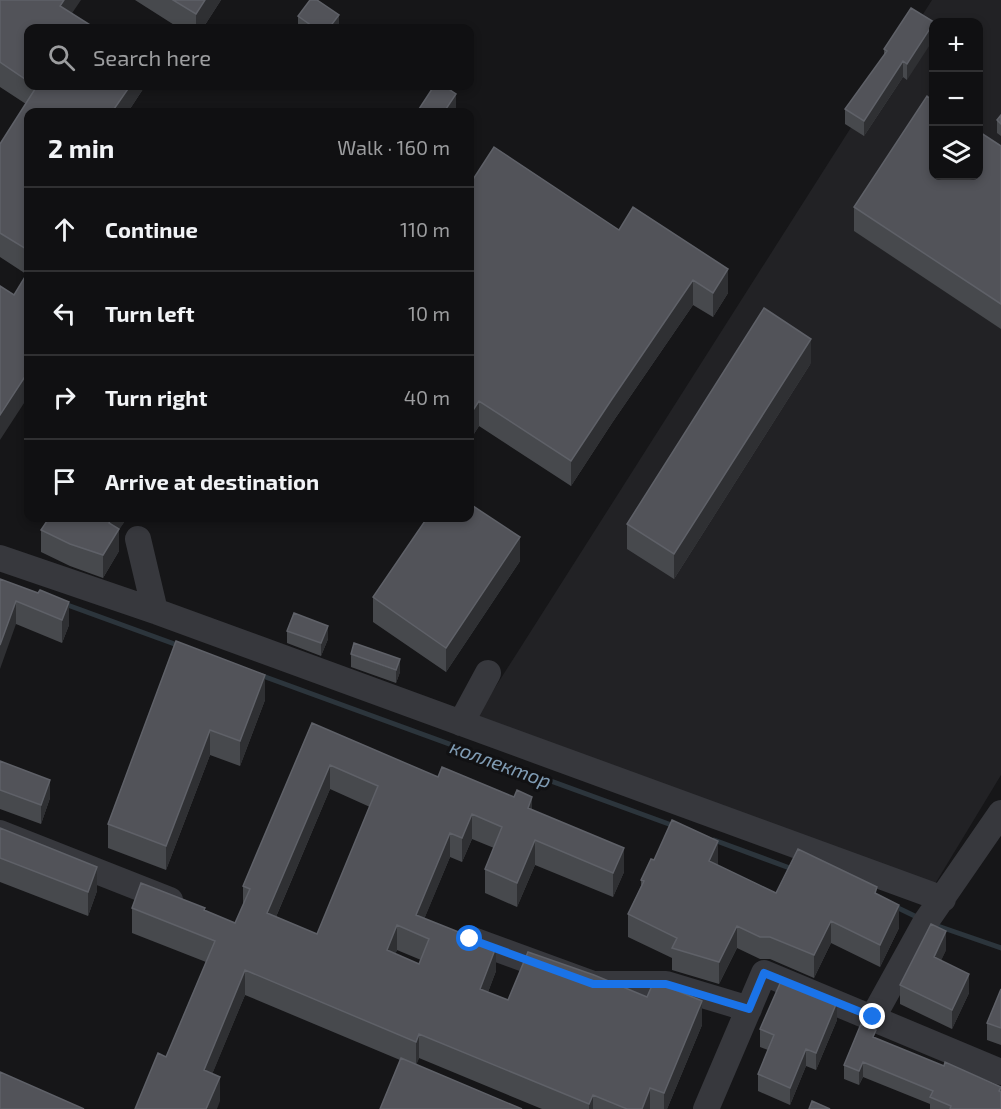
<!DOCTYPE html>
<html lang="en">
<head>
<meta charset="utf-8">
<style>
  body { margin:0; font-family:"Exo 2",sans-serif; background:#19191b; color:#f1f3f6 }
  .controls { position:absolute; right:18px; top:18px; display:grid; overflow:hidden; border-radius:12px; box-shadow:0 3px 9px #0003 }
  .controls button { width:54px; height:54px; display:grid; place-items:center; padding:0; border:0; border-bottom:2px solid #303032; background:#101012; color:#f1f3f6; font:30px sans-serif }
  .stop { position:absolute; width:18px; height:18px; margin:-14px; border:4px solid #1a73e8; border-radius:50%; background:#fff }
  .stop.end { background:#1a73e8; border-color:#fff; box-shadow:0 2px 6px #0008 }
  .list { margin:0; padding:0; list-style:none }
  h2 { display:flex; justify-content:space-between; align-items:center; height:78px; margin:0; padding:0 24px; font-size:26px }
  h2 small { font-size:20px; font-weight:400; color:#9c9d9f }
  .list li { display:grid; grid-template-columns:39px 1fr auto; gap:18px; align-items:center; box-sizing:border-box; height:84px; padding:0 24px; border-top:2px solid #303032 }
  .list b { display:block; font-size:22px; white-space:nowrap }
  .list em { font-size:20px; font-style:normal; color:#9c9d9f }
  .icon { flex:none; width:33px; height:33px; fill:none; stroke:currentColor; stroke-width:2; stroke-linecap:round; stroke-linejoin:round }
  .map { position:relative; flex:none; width:1001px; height:1109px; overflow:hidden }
  .search { position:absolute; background:#101012; box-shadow:0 3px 9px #0003; left:24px; top:24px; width:450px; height:66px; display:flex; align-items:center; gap:15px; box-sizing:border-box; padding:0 21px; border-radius:12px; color:#9c9d9f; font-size:22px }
  .panel { position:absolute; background:#101012; box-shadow:0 3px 9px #0003; left:24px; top:108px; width:450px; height:414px; border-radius:12px }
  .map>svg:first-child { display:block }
  .built { fill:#222225; fill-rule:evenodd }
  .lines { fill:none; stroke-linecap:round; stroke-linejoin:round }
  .stream { stroke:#2c353c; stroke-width:5 }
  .minor { stroke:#37383d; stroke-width:26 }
  .wall { fill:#47494d; fill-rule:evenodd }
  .shaded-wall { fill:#2f3033 }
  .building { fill:#525359; stroke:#5f6168; stroke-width:1.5; fill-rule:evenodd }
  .route { stroke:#1a73e8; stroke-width:8 }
  .labels { text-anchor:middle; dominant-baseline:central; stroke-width:6; stroke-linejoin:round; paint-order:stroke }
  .water-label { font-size:20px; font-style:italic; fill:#7f9bb3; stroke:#111113 }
</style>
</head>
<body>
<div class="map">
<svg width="1001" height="1109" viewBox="0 0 1001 1109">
  <rect width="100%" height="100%" fill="#161618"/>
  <!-- built -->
  <path class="built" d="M932,0H1001V775L935,884L477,716ZM934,22H978V176H934Z"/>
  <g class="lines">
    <!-- stream -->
    <path class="stream" d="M62,603L180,646
      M260,675L677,827
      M714,840L795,870
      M894,906L921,919
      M932,924L1001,948"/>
    <!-- minor -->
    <path class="minor" d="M138,539L155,611
      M0,558L155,611L943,899
      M461,723L488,673
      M0,833L170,900
      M470,939L593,984H666L749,1009
      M873,1017L925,923L1001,813
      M706,1109L764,973L1001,1072"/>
  </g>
  <!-- wall -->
  <path class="wall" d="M0,0L28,28V86H145L128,112H28L26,274L0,257V144L26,104L0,87Z
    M135,0H221L203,28H179Z
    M911,8L907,80L903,77L864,136L845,124V109L884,56V49Z
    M298,16L339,28H298Z
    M1001,115V136L997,133V120Z
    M1001,146V329L854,231V207Z
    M470,184L619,230L728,293L713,317L693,305L612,423L571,486L479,426L470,440Z
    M811,363L674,579L627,549V524Z
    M127,518L119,529V551L103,578L70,566L41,552V530Z
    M520,561L446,672L373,622V597Z
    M0,579L38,593L69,625L62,643L16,624Z
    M287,631L328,639L321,656L287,643Z
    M176,641L265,700L240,766L210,755L166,870L108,848V824Z
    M351,654L400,672L396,683L351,667Z
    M312,723L438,777L532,810L624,872L613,897L535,865L517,907L485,893V869L494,848L472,839L462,862L450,857L424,919L496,971L488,992L508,1000L702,1025L667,1109H542L419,1058L416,1064L400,1060L245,995L212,1074L220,1101L166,1057L206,962L132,933V908L205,911L235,923L243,905V886ZM330,789L370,807L317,934L276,917ZM397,950L421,960L419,964L395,954Z
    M0,761L50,798L41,824L0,809Z
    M0,828L97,891L88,916L0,882Z
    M654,860L718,863L717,865L776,893L877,895L899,928L880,967L831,943L814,978L770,959H760L737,948L719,984L672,970V958L628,937V914L641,886V880Z
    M946,950L941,960L969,993L952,1029L900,1004V985Z
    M1001,989V1045L987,1040V1023Z
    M837,1020L816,1070L806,1066L790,1105L758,1091V1074L768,1050L760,1047V1029Z
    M876,1038L944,1066L1001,1087V1109H930V1104L863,1077L859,1085L844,1079V1065Z"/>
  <!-- shaded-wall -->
  <path class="shaded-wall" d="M64,0H81L62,28L60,6Z
    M205,0H221L203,28H196V14Z
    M339,15V28H329Z
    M933,24V40L907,80V64Z
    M903,61V77L864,136V121Z
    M130,86H145L128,112H112Z
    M456,94V112H444Z
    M28,244V269L26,274V249Z
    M728,269V293L713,317V293Z
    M693,280V305L612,423L571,486V461L612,399Z
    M811,339V363L674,579V554Z
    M28,372V397L0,440V415Z
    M479,401V426L470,440V415Z
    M112,518H127L109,545V523Z
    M119,529V551L103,578V555Z
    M520,537V561L446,672V648Z
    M16,601V624L0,669V645Z
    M69,602V625L62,643V620Z
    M328,626V639L321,656V643Z
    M400,659V672L396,683V670Z
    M265,675V700L240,766V741Z
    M210,730V755L166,870V846Z
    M330,765V789L267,938V913Z
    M50,780V798L41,824V805Z
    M532,797V821L528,808Z
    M472,814V839L462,862V838Z
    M450,833V857L418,934L416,915Z
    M535,840V865L517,907V883Z
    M718,841V863L709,883V861Z
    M624,848V872L613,897V873Z
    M97,867V891L88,916V892Z
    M899,905V928L880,967V945Z
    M831,921V943L814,978V955Z
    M397,925V950L387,974V950Z
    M737,926V948L719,984V962Z
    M946,931V950L934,976V957Z
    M496,947V971L480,1013V989Z
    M245,970V995L204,1094V1070Z
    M969,974V993L952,1029V1010Z
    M702,1001V1025L667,1109H664V1093Z
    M837,1002V1020L816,1070V1053Z
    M419,1034V1058L416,1066V1042Z
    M806,1049V1066L790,1105V1088Z
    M863,1062V1077L859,1085V1071Z
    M220,1077V1101L217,1109H206Z
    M650,1088V1109H642Z
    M593,1095V1109H589V1104Z"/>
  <!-- building -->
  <path class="building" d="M0,0H64L60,6L95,28H28V81L0,62Z
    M173,0H205L196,14Z
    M310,0H317L339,15L329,28H315L298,16Z
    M911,8L934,22L933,24L907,64L903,61L864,121L845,109L887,51L884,49Z
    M35,86H130L112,112H28V244L26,249L0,233V144L37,86Z
    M434,86H444L456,94L444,112H417Z
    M927,96L933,101V176H978V131L1001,146V304L854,207Z
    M1001,115V124L997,120Z
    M494,147L619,230L633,207L728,269L713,293L693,280L612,399L571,461L479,401L470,415V184Z
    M28,272V372L0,415V286L14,295Z
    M764,308L811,339L674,554L627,524Z
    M470,504L520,537L446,648L373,597L427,518H470Z
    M49,518H112L109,523L119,529L103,555L70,544L41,530Z
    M0,579L38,593L40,590L69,602L62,620L16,601L0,645Z
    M294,613L328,626L321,643L287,631Z
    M176,641L265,675L240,741L210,730L166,846L108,824Z
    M354,643L400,659L396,670L351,654Z
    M312,723L438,777L442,767L514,797L517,790L532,797L528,808L624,848L613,873L535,840L517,883L485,869L502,827L472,814L462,838L450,833L416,915L496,947L480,989L508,1000L528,952L594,975L647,997L654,981L702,1001L664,1093L650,1088L642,1109H627L593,1095L589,1104L419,1034L416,1042L245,970L204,1070L220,1077L206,1109H135L158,1053L166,1057L215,941L132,908L141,883L205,908L204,910L235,923L250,889L243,886ZM330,765L378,786L317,934L267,913ZM397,925L429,939L419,964L387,950Z
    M0,761L50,780L41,805L0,790Z
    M672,820L718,841L709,861L776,893L798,849L877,887L875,893L899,905L880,945L831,921L814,955L770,937H760L737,926L719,962L672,948L677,938L628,914L644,881L641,880L651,859L654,860Z
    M0,828L97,867L88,892L0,858Z
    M931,924L946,931L934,957L969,974L952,1010L900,985Z
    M782,979L837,1002L816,1053L806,1049L790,1088L758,1074L774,1035L760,1029Z
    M1001,989V1028L987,1023Z
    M861,1024L876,1030L873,1037L944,1066L945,1062L1001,1087L999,1091L1001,1092V1109H950L951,1106L930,1097L933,1091L863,1062L859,1071L844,1065Z
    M401,1058L522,1109H380Z
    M0,1072L84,1109H0Z
    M812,1101L830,1109H809Z"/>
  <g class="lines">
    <!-- route -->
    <path class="route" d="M470,939L593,984H666L749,1009L764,973L873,1017"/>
  </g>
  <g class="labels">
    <!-- water labels -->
    <g class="water-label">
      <text transform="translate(501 763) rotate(20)">коллектор</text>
    </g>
  </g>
</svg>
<div class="controls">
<button>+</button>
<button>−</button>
<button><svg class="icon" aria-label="layers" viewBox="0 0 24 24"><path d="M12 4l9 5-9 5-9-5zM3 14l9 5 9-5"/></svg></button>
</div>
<div class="stop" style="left:470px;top:939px"></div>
<div class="stop end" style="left:873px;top:1017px"></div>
<div class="search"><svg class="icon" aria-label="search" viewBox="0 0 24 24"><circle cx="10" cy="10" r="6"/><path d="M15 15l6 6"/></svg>Search here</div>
<section class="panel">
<h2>2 min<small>Walk · 160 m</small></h2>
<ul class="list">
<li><svg class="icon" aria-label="ahead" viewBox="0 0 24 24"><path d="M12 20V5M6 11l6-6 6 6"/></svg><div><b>Continue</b></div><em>110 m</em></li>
<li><svg class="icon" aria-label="left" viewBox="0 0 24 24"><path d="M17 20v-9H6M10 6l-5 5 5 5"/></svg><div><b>Turn left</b></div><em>10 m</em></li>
<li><svg class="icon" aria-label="right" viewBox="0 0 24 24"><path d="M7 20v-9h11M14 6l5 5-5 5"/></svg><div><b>Turn right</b></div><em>40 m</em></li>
<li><svg class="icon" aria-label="arrive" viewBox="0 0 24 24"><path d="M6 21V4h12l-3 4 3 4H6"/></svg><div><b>Arrive at destination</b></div></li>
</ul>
</section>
</div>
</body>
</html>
